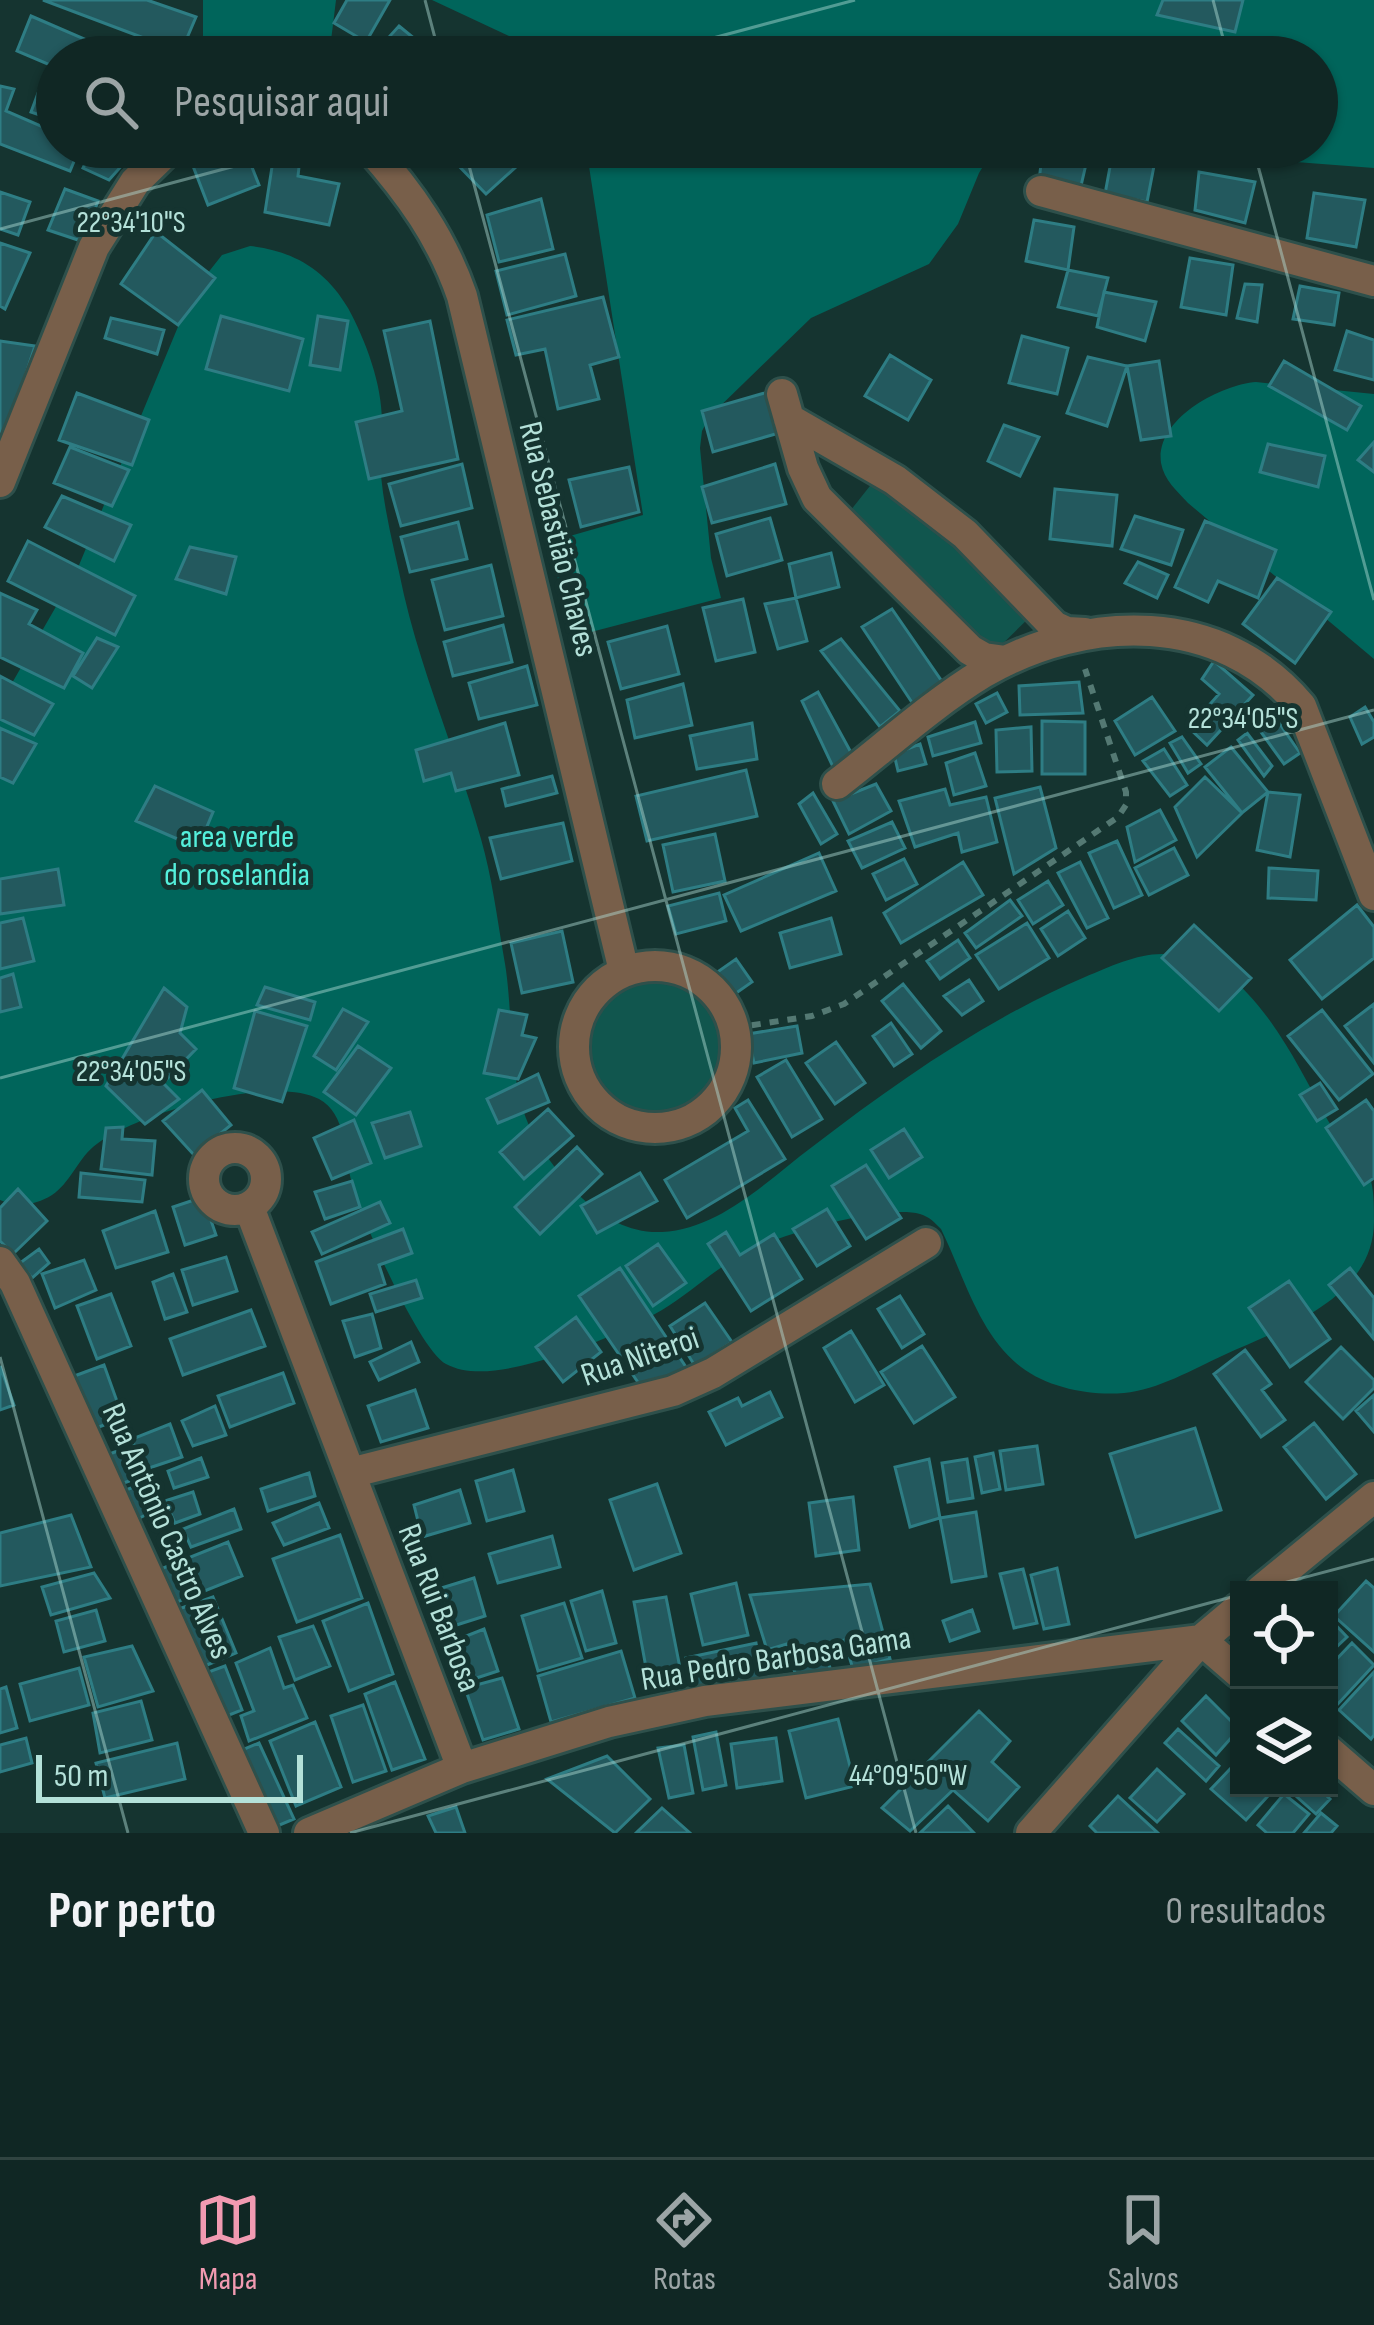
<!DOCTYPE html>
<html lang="pt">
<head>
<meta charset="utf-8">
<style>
  body { margin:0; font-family:"Sofia Sans Condensed",sans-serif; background:#192f2c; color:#f1f3f6 }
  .controls { position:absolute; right:36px; bottom:36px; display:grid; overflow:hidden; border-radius:0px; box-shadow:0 3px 9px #0004 }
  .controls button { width:108px; height:108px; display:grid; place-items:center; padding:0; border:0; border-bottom:3px solid #304441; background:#102724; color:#f1f3f6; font:60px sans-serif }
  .scale { position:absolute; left:36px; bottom:30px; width:267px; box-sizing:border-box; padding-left:12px; border:6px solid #b4e1d9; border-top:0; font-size:33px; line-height:42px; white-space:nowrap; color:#b4e1d9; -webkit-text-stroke:9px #153430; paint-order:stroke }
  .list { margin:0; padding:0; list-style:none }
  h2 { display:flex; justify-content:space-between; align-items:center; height:156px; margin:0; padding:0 48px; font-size:51px }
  h2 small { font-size:39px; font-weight:400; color:#9ca5a6 }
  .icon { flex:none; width:66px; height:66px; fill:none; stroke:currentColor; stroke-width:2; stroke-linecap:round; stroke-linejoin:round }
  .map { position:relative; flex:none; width:1374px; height:1833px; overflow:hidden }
  .search { position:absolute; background:#102724; box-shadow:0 3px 9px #0004; left:36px; right:36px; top:36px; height:132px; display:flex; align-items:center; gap:30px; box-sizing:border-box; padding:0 42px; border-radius:66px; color:#9ca5a6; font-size:45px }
  .sheet { height:324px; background:#102724 }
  nav { display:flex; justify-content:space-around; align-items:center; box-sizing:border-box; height:168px; border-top:3px solid #304441; background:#102724; font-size:33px; color:#9ca5a6 }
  nav a { display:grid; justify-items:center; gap:6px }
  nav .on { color:#f19ab1 }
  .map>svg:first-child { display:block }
  .green { fill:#11564e }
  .forest { fill:#00655b }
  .building { fill:#23595e; stroke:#2e7d84; stroke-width:3 }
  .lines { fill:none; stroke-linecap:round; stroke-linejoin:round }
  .minor-casing { stroke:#2e504b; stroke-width:36 }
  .path { stroke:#547973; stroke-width:6; stroke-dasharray:9 9; stroke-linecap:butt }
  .minor { stroke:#785f4a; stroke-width:30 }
  .ticks { fill:none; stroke:#b4e1d9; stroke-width:3; stroke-opacity:0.45 }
  .labels { text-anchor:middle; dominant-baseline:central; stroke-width:10; stroke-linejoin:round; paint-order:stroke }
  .street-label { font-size:33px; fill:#b4e1d9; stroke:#153430 }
  .park-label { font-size:33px; fill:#54efdb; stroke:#153430 }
  .ticks-label { font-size:30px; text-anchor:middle; fill:#b4e1d9; stroke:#153430; stroke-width:10; stroke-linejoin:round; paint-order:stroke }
</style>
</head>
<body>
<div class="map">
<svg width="1374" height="1833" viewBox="0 0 1374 1833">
  <rect width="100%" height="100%" fill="#153430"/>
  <!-- green -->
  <path class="green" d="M877,477L1033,614L989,657L843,520Z
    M581 1045a74 74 0 1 1 148 0a74 74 0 1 1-148 0Z"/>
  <!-- forest -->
  <path class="forest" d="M203,0H336L329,57H203Z
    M432,0H1374V168L1231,157L1170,147H1317V57H538L513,38Z
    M586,147H995L979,173L958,224L929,264L811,318L710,416L702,431L700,448L711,558L721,598L572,637L549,542L643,515Z
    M250,246C293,251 325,269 348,308C366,341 382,384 382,422C382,440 379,458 381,476C385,516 396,556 404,595C423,677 458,757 481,839C492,877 497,918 504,958C514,1010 507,1083 531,1129C556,1177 603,1235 662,1232C720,1229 768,1180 812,1147C898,1081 985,1020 1085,977C1109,967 1136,954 1162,954C1183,953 1209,960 1225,973C1270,1007 1299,1067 1325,1115C1337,1139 1361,1156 1371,1181C1374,1193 1374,1207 1374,1221C1374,1298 1284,1328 1224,1355C1193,1369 1158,1390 1124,1393C1091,1396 1048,1388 1021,1367C979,1335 964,1276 941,1229C934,1222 930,1217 920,1214C882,1204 779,1235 744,1253C715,1269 690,1293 662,1310C628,1330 591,1345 553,1357C524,1366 475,1380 446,1364C419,1350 359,1214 351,1180C345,1154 346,1113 319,1099C272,1074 132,1114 93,1147C77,1161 70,1183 52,1195C36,1205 17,1208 0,1200V704L77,570L192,293L222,255Z
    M1256,382L1374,394V659L1188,503C1177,491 1164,480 1161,463C1155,419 1220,385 1256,382Z"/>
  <!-- building -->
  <path class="building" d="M43,0H147L196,17L181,52Z
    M347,0H390L366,42L334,23Z
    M1163,0H1243L1235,32L1157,15Z
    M31,16L96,44L91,57H57V68L17,51Z
    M399,26L437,57H371Z
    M41,85L57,89V121L31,112Z
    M0,86L14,89L6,111L57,133V147H80L70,171L0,144Z
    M93,147H114L133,153L109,180L83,168Z
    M239,147H244L259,185L208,205L193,166Z
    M408,147H442L425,162Z
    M469,147H538L486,194L454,161Z
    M1043,147H1090L1080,190L1039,181Z
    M274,154L300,158L298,176L339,184L329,225L265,212Z
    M1112,156L1154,166L1147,202L1105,194Z
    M1199,172L1255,182L1245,223L1195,210Z
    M65,189L98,201L84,242L48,230Z
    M0,192L30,202L18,235L0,229Z
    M1314,193L1365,200L1356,247L1307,238Z
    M541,199L553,249L499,262L487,215Z
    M1034,220L1074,227L1068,270L1026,261Z
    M156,232L215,278L178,325L121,284Z
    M0,243L30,253L5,309L0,306Z
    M565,254L576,296L507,315L496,271Z
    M1190,258L1233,265L1226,315L1181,307Z
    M1068,270L1108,278L1098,316L1058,307Z
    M1245,284L1262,285L1257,322L1237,318Z
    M1300,286L1339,293L1334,325L1293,319Z
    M1104,292L1156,302L1145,341L1097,327Z
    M603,297L619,357L590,365L599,399L558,409L545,349L516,355L507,320Z
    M221,316L303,339L289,391L206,369Z
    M318,316L348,321L340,370L310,365Z
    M111,318L164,330L157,354L105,338Z
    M430,321L458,459L369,479L356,422L402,411L384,331Z
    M1347,331L1374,340V380L1335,370Z
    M1022,336L1068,348L1057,394L1009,383Z
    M0,341L35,346L8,429L0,435Z
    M890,355L931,380L908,420L865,396Z
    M1088,357L1127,366L1107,426L1067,413Z
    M1159,361L1171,436L1141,440L1127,366Z
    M1284,361L1361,406L1347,430L1269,386Z
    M775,390L786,431L713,452L702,411Z
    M77,393L149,420L132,465L59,440Z
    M1004,425L1039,437L1020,476L988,461Z
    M1374,442V472L1358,460Z
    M1268,444L1325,456L1318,487L1260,472Z
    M70,447L129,470L112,506L54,483Z
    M462,464L472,508L401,526L389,484Z
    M775,464L786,504L712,523L702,487Z
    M629,467L639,512L581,527L569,480Z
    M1055,489L1117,495L1112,546L1050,539Z
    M62,496L131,525L114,561L45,527Z
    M1135,516L1183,530L1171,565L1121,549Z
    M770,518L782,560L727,576L716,534Z
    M1205,521L1276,550L1258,598L1218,581L1208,602L1175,587Z
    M458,522L467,559L410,572L401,537Z
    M28,541L135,596L115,635L8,581Z
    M190,547L236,557L226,594L176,579Z
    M831,553L839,587L796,598L789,564Z
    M1138,562L1168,575L1157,598L1125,583Z
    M491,565L503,616L445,630L432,580Z
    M1277,578L1331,612L1295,663L1243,624Z
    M0,593L37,610L29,624L83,653L64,688L0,657Z
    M796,598L807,641L778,649L765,604Z
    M743,599L755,652L716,661L703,608Z
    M892,609L943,683L913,704L862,627Z
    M503,625L512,662L453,676L444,642Z
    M667,626L679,674L621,689L608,642Z
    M97,638L118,647L92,688L73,676Z
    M841,639L900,711L880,727L821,651Z
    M1214,661L1253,695L1207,745L1189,728L1219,694L1202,679Z
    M527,666L537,705L479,719L469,683Z
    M0,676L53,704L34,735L0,719Z
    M1079,682L1083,713L1020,715L1019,686Z
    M683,684L692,725L635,738L627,700Z
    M818,692L854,758L834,769L802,701Z
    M997,693L1007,712L986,723L976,704Z
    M1152,697L1175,731L1135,755L1115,721Z
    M1268,707L1300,753L1284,764L1253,721Z
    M1365,707L1374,722V737L1362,744L1350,717Z
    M1042,721L1085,722V774H1042Z
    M975,722L981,743L933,756L928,737Z
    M505,723L519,775L456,791L451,773L424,781L416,750Z
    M752,723L757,759L697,769L690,736Z
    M1031,727L1032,771L997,772L996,730Z
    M0,728L36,744L13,783L0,777Z
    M1247,733L1272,766L1264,776L1238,740Z
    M1182,737L1201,764L1188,773L1170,743Z
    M920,744L926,764L898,771L894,754Z
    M1231,747L1268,792L1242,813L1205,767Z
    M1164,749L1187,785L1170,796L1143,761Z
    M975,753L986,786L954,795L946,763Z
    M746,770L757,816L647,841L636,796Z
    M552,776L557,793L506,806L502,789Z
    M1205,777L1242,813L1197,857L1175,807Z
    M876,784L891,811L849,834L833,801Z
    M155,786L213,812L198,848L136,821Z
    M1040,787L1056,848L1014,874L995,798Z
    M945,789L950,805L986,797L997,842L962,852L958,833L915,847L899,801Z
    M1268,792L1300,795L1290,857L1257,850Z
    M813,793L837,834L821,844L799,804Z
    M1160,810L1176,840L1135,862L1127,827Z
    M892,822L905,848L862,868L848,841Z
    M563,823L572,861L501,879L490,838Z
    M715,834L725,881L673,892L663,845Z
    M1117,841L1142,895L1114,908L1089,853Z
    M1174,848L1188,875L1149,895L1135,868Z
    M819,853L836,891L741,931L724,895Z
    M904,859L917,884L886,900L873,874Z
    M963,862L983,895L901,943L884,913Z
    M1080,862L1108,918L1087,928L1058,873Z
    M1269,868L1318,871L1316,900L1268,898Z
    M58,869L64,905L0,914V879Z
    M1048,881L1063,905L1033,924L1018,900Z
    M719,893L726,921L676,934L668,906Z
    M1010,900L1022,916L976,948L965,933Z
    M1357,905L1374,927V958L1322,999L1290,960Z
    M1068,911L1085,938L1058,956L1041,929Z
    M23,918L34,961L0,969V923Z
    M831,918L841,954L790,968L780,933Z
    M1027,923L1049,958L999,989L976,955Z
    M1194,925L1251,978L1219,1011L1162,958Z
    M562,931L573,982L522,993L511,943Z
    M958,940L970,958L940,979L927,961Z
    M736,959L752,982L732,996L716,973Z
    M13,974L21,1007L0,1012V978Z
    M969,980L983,1001L962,1015L944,996Z
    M903,984L941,1031L921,1048L882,1001Z
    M265,987L315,1002L310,1020L257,1005Z
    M164,988L187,1007L180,1033L196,1049L163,1083L179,1099L145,1124L106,1086Z
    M1374,1004V1063L1345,1026Z
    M343,1009L368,1022L336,1070L314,1056Z
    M499,1010L527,1015L522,1035L536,1038L518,1079L484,1073Z
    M1322,1010L1373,1074L1339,1100L1288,1036Z
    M255,1011L307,1026L282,1102L234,1088Z
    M891,1023L912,1054L894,1066L873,1036Z
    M797,1026L802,1053L754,1063L748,1034Z
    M836,1042L865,1083L835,1104L806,1063Z
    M358,1046L391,1068L356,1115L324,1092Z
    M786,1060L822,1119L792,1137L757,1077Z
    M538,1074L549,1102L498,1123L487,1099Z
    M1320,1083L1337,1109L1317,1121L1300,1095Z
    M202,1090L231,1125L194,1155L163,1121Z
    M748,1100L785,1159L687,1218L665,1180L748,1131L735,1108Z
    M1366,1100L1374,1111V1178L1364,1185L1326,1128Z
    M548,1109L573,1136L524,1179L500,1152Z
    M410,1112L421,1146L385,1158L372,1123Z
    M354,1120L371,1163L332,1179L314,1138Z
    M123,1127L122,1139L155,1141L152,1175L101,1169L106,1128Z
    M904,1129L922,1157L889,1178L871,1150Z
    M577,1147L602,1174L540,1234L515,1207Z
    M866,1165L901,1218L866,1239L832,1186Z
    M81,1173L145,1180L142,1202L79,1197Z
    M640,1173L657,1201L597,1233L581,1206Z
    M352,1181L360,1207L325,1219L315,1192Z
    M18,1189L47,1221L13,1254L0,1241V1208Z
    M203,1197L216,1235L185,1245L173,1207Z
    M380,1202L390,1223L322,1254L312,1232Z
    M827,1209L850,1246L817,1266L793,1229Z
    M155,1211L168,1252L116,1268L103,1231Z
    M403,1229L412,1253L379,1265L385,1284L331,1304L316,1262Z
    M726,1232L740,1255L774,1234L802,1279L751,1311L708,1244Z
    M658,1244L686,1283L653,1306L626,1266Z
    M39,1249L49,1263L32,1278L20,1263Z
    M226,1257L237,1291L193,1305L182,1270Z
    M84,1260L96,1290L55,1308L42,1274Z
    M620,1268L688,1370L648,1397L579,1296Z
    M1350,1268L1374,1298L1373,1338L1329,1285Z
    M173,1274L187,1312L165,1319L153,1282Z
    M416,1280L422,1298L376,1312L370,1294Z
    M1289,1281L1330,1339L1290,1367L1249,1308Z
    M111,1294L131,1346L97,1359L77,1306Z
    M900,1296L924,1334L902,1348L878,1309Z
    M705,1303L732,1342L695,1366L670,1326Z
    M251,1310L265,1346L183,1375L170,1339Z
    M372,1314L381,1348L355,1357L343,1321Z
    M576,1317L601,1352L563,1382L536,1347Z
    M851,1331L884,1385L855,1402L824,1348Z
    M411,1342L419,1362L379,1380L370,1362Z
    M922,1346L955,1397L914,1423L881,1372Z
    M1341,1347L1374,1380V1388L1343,1419L1306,1382Z
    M1245,1350L1271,1384L1262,1390L1285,1420L1261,1437L1214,1374Z
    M104,1365L123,1418L88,1431L69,1378Z
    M0,1366L14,1405L0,1410Z
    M283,1373L294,1403L230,1427L218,1396Z
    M415,1390L428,1428L381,1442L368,1406Z
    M770,1392L782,1417L726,1445L709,1412L738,1398L742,1406Z
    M1374,1395V1432L1356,1411Z
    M215,1406L226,1435L193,1446L182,1421Z
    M1314,1423L1356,1474L1326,1499L1284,1447Z
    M170,1424L182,1457L143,1470L132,1439Z
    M1195,1428L1221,1510L1136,1537L1110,1454Z
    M1037,1446L1043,1484L1006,1490L1000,1451Z
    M123,1449L135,1479L115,1486L104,1456Z
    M993,1453L1000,1489L982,1493L975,1457Z
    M201,1458L208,1477L174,1488L168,1471Z
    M929,1459L940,1518L910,1527L895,1467Z
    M967,1459L973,1498L948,1502L942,1463Z
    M513,1470L524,1511L487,1521L476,1481Z
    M309,1473L315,1496L268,1511L261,1489Z
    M147,1482L158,1509L129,1523L118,1493Z
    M657,1484L681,1553L634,1570L610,1500Z
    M460,1490L470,1523L422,1537L414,1505Z
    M193,1492L200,1514L175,1523L165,1501Z
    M853,1497L859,1550L816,1556L809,1503Z
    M319,1503L329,1528L284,1545L273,1523Z
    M234,1509L241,1529L191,1547L183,1529Z
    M976,1512L986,1576L952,1582L940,1518Z
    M71,1515L91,1567L0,1586V1533Z
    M340,1535L362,1598L297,1622L273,1559Z
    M552,1536L560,1567L498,1583L489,1554Z
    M228,1542L242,1576L172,1604L158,1570Z
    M1057,1568L1069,1624L1044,1629L1031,1575Z
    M1023,1569L1037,1623L1014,1628L1000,1574Z
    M94,1573L110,1598L51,1615L42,1587Z
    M474,1578L485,1616L450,1627L438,1589Z
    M1366,1581L1374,1588V1652L1334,1616Z
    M736,1583L748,1635L703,1645L691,1594Z
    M870,1584L890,1659L853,1669L844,1640L823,1646L832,1674L798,1684L787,1644L767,1650L750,1595Z
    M602,1591L616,1643L586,1651L571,1601Z
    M213,1597L236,1653L200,1668L176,1610Z
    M666,1597L682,1678L649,1684L634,1602Z
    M368,1603L393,1674L349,1691L323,1621Z
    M564,1603L582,1658L538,1671L522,1616Z
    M96,1610L105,1641L64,1652L56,1621Z
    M972,1610L979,1631L950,1641L943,1621Z
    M1329,1618L1347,1637L1329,1654Z
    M313,1626L330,1666L295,1680L279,1637Z
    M484,1629L498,1671L458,1684L446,1644Z
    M756,1643L762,1681L692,1693L686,1658Z
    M1352,1643L1374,1665L1336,1706L1329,1700V1667Z
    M132,1646L153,1691L98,1707L84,1657Z
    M270,1648L284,1688L293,1685L307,1718L249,1741L241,1716L254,1711L236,1663Z
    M621,1651L635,1698L551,1722L538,1676Z
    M225,1666L242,1710L219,1719L200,1675Z
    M79,1668L89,1705L30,1721L20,1684Z
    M1374,1672V1735L1371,1739L1339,1710Z
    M502,1678L519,1729L483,1740L465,1688Z
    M395,1682L425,1759L392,1770L365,1694Z
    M6,1687L17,1728L0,1733V1689Z
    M1206,1696L1239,1729L1216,1755L1182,1721Z
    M141,1701L152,1740L100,1753L93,1713Z
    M363,1705L386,1771L353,1782L331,1716Z
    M979,1711L1010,1741L992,1762L1019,1787L988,1821L953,1790L910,1831L882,1808Z
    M838,1719L855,1786L806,1798L789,1731Z
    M315,1722L341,1787L296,1806L270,1741Z
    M1178,1729L1219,1766L1206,1781L1165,1743Z
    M716,1732L726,1785L703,1790L693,1737Z
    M26,1738L32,1763L0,1772V1745Z
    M776,1738L782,1781L737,1788L731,1744Z
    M177,1743L185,1779L105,1798L96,1763Z
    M259,1743L294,1819L270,1829L237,1752Z
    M684,1745L693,1793L669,1798L658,1748Z
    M607,1756L650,1799L615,1833L547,1779Z
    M1233,1766L1239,1772V1788H1257L1267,1797L1246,1820L1211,1789Z
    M1157,1769L1184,1794L1157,1822L1130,1798Z
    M1287,1788H1318L1330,1799L1316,1814Z
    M1284,1794L1309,1814L1293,1833H1267L1258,1825Z
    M1118,1796L1158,1833H1097L1090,1826Z
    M948,1806L974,1833H920Z
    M456,1807L465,1833H436L428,1816Z
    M662,1808L690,1833H636Z
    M1321,1813L1337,1826L1331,1833H1304Z"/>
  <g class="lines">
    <!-- minor casing -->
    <g class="minor-casing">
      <path id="minor" d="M369,147C410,193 442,238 462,296L624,971
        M1041,191L1374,281
        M782,394L803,468L817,498L970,650L984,658L1006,661
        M789,419L895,480L965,534L1054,626L1067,632L1085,633
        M0,482L94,247L135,182L171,147
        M837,784C885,747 932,704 983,673C1086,613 1221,610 1301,706L1374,895
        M574 1047a81 81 0 1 1 162 0a81 81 0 1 1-162 0Z
        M204 1179a31 31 0 1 1 62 0a31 31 0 1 1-62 0Z
        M249,1207L462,1768
        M0,1262L15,1283L264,1833
        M350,1473L673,1391L713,1373L926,1243
        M1261,1590L1374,1497
        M1329,1751L1374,1790
        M309,1833L462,1768L609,1722L705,1701L1201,1640L1239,1673
        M1031,1833L1201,1640L1239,1608"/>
    </g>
    <!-- path -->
    <path class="path" d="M734,1028L812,1016L844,1004L1118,817L1126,805V792L1085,669"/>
    <!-- minor -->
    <use href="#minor" class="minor"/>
  </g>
  <!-- ticks -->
  <path class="ticks" d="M425,0L440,57M1213,0L1228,57M642,57L855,0M464,147L916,1833M1253,147L1374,600M0,229L306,147M0,1078L1374,710M0,1357L128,1833M1257,1590L1374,1559M350,1833L1239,1595"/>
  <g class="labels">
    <!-- street labels -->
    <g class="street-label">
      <text transform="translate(558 539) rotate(76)">Rua Sebastião Chaves</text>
      <text transform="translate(640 1357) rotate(-19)">Rua Niteroi</text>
      <text transform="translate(167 1531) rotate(66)">Rua Antônio Castro Alves</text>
      <text transform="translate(439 1608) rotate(69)">Rua Rui Barbosa</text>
      <text transform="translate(776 1659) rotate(-9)">Rua Pedro Barbosa Gama</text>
    </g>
    <!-- park labels -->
    <g class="park-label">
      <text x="237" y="837">area verde<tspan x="237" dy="38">do roselandia</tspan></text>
    </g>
  </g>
  <g class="ticks-label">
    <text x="131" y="232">22°34'10"S</text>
    <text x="1243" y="728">22°34'05"S</text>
    <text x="131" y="1081">22°34'05"S</text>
    <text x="908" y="1785">44°09'50"W</text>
  </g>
</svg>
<div class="controls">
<button><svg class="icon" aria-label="locate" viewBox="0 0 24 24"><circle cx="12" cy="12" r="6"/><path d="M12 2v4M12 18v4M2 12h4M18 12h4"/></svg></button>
<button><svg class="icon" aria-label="layers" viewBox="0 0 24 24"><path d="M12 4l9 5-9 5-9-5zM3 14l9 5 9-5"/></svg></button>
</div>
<div class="scale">50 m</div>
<div class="search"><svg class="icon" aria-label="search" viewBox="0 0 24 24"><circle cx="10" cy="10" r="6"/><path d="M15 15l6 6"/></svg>Pesquisar aqui</div>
</div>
<section class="sheet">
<h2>Por perto<small>0 resultados</small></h2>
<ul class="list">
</ul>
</section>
<nav>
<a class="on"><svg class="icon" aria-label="map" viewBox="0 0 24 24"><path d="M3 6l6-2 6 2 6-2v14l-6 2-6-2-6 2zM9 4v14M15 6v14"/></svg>Mapa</a>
<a><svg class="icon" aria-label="directions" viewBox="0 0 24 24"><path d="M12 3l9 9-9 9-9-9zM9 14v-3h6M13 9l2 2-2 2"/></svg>Rotas</a>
<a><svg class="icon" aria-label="saved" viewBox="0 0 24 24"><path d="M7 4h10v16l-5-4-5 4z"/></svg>Salvos</a>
</nav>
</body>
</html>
